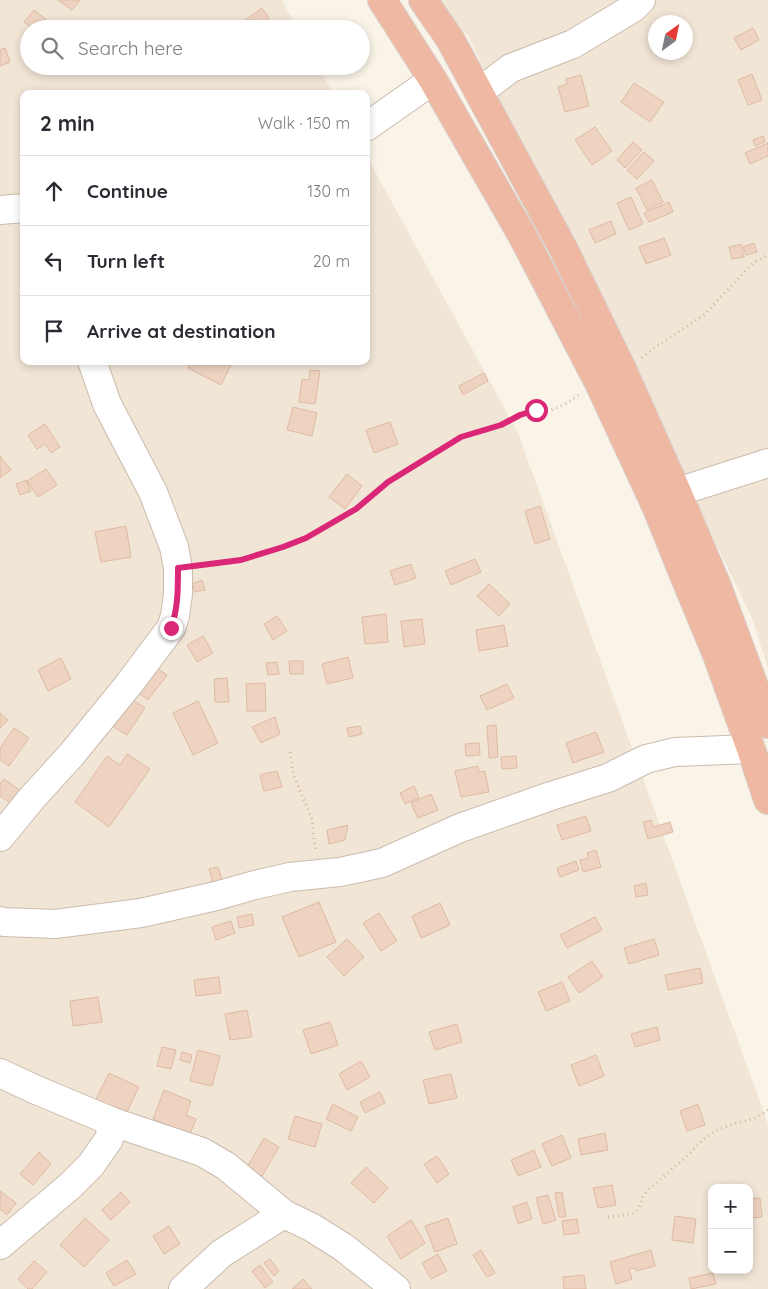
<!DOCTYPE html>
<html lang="en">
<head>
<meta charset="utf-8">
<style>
  body { margin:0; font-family:Quicksand,sans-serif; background:#f2f2f3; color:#2b2b33 }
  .controls { position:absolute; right:15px; bottom:15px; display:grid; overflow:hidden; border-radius:10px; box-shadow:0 2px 8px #0003 }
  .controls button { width:45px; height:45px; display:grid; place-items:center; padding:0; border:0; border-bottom:1px solid #e1e1e2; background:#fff; color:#2b2b33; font:25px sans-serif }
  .compass { position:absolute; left:648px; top:15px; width:45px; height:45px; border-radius:50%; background:#fff; box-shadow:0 2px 8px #0003; rotate:33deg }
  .stop { position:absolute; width:15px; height:15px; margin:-11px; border:4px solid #db2777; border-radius:50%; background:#fff }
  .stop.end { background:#db2777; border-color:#fff; box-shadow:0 1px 5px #0008 }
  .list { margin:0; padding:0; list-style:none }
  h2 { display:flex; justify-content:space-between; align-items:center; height:65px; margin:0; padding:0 20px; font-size:21px }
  h2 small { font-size:16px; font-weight:400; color:#7c7c81 }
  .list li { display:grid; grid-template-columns:32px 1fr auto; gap:15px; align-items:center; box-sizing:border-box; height:70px; padding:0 20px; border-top:1px solid #e1e1e2 }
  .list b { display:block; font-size:19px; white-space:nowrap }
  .list em { font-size:16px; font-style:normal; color:#7c7c81 }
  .icon { flex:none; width:28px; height:28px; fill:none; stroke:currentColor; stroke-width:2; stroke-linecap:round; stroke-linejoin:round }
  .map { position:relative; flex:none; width:768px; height:1289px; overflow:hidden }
  .search { position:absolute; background:#fff; box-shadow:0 2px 8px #0003; left:20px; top:20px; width:350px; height:55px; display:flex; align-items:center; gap:12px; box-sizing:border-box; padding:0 18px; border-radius:28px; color:#7c7c81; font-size:19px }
  .panel { position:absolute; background:#fff; box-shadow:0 2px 8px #0003; left:20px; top:90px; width:350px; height:275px; border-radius:10px }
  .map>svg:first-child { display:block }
  .residential { fill:#f1e5d6; fill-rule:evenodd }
  .building { fill:#eed3c1; stroke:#dfbaa3 }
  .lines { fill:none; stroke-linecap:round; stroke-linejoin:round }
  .minor-casing { stroke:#cbbbae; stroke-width:30 }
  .highway-casing { stroke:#d8d1cd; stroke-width:30 }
  .path { stroke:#d2b7a4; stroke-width:3; stroke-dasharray:1 4; stroke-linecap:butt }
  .minor { stroke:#fff; stroke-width:28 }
  .highway { stroke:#efb8a3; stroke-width:28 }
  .route { stroke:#db2777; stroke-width:6 }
</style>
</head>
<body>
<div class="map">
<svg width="768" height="1289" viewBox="0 0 768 1289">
  <rect width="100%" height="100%" fill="#faf3e7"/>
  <!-- residential -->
  <path class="residential" d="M0,0H282L297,29H29V66H318L333,94H24V361H366V155L518,433L768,1124V1289H0ZM712,1188H749V1270H712Z
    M437,0H768V668L752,618L468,36ZM656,22H686V52H656Z"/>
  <!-- building -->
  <path class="building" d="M58,0H80L72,10Z
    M262,8L269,18L259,25L262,29H244L240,24Z
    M34,10L48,21L41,29H33L24,22Z
    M273,20L279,29H267L265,26Z
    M753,28L759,40L741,50L734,38Z
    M5,48L10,62L0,66V50Z
    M752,74L762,100L748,105L738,80Z
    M581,75L589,106L565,112L558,87L567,84L566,79Z
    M634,83L664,102L650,122L621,102Z
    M595,127L612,151L592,165L575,140Z
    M763,136L765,142L755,146L753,140Z
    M633,142L642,150L625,168L617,160Z
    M768,143V156L750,164L745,153Z
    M644,152L654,161L637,179L627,170Z
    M652,180L663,202L647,210L636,188Z
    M631,197L643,224L629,230L617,203Z
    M669,202L673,212L649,222L644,213Z
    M611,221L616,234L595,243L589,230Z
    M664,238L671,255L646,264L639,247Z
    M754,243L757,252L746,255L743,247Z
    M741,244L744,257L732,259L729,247Z
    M192,361H233L221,385L188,368Z
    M310,370L320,371L315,404L299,402L302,379L309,380Z
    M484,373L488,381L463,395L459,386Z
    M293,407L317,413L312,436L287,430Z
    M390,422L398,444L374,453L366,430Z
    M45,424L60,447L51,453L45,444L37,449L28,435Z
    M0,456L11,470L0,478Z
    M46,469L57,485L38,497L27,481Z
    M347,474L362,486L345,509L329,497Z
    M26,480L31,491L20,495L16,484Z
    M540,506L550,539L535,544L525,511Z
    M126,526L131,557L101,562L95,532Z
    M475,559L481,572L451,585L445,571Z
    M411,564L416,578L395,585L390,571Z
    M202,580L205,590L195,592L192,584Z
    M489,584L510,604L499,616L477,596Z
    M386,614L388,642L365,644L362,617Z
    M277,616L287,631L273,640L264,624Z
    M422,619L425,644L404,647L401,621Z
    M504,625L508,646L479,651L476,630Z
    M203,636L213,653L197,662L187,645Z
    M348,657L353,678L327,684L322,664Z
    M61,658L71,679L48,691L38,670Z
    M289,661H303V674H290Z
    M277,662L279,674L268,675L266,663Z
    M154,666L167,675L148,700L136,691Z
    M227,678L229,702H215L214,679Z
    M265,683L266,711H247L246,684Z
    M507,684L514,698L487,710L480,696Z
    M131,699L145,708L127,735L114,727Z
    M198,701L218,743L193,755L173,713Z
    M0,713L8,720L0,728Z
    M275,717L280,734L261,743L252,727Z
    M496,725L498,757L489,758L487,726Z
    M360,726L362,734L349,737L347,728Z
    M14,728L29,738L9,766L0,760V748Z
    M596,732L604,752L573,763L566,743Z
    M479,743L480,755L466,756L465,744Z
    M127,754L150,769L109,827L75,802L107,756L120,765Z
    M516,756L517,768L502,769L501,757Z
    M478,766L479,772L485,771L489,792L461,797L455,771Z
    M277,771L282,787L264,791L260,775Z
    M4,779L25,794L16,807L0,796V784Z
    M414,786L419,798L405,804L400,793Z
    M431,794L438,810L418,818L411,803Z
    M586,816L591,831L562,840L557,825Z
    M651,820L653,827L670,822L673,832L648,839L643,822Z
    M348,825L345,840L329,844L327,830Z
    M596,850L601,867L583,872L580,860L589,858L587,853Z
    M576,861L579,870L560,877L557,868Z
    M218,867L222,880L213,883L209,869Z
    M646,883L648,895L636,897L634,886Z
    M319,902L336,942L299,957L282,917Z
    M440,903L450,925L421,938L412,916Z
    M379,913L397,941L381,951L363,923Z
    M252,914L254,925L239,928L237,917Z
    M595,917L602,930L567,948L560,935Z
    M231,921L235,933L216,940L212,927Z
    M347,939L364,957L344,976L327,957Z
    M654,939L659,955L629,964L624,948Z
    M592,961L603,977L579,993L568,977Z
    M700,968L703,983L668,990L665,975Z
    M219,977L221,993L196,996L194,980Z
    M562,982L570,1001L546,1011L538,992Z
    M98,997L102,1022L73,1026L70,1001Z
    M247,1010L252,1037L230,1040L225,1014Z
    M330,1022L338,1045L311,1054L303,1030Z
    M457,1024L462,1042L435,1050L429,1032Z
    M657,1027L660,1040L635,1047L631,1034Z
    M162,1047L176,1050L171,1069L157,1066Z
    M198,1050L220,1056L212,1086L190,1081Z
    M182,1052L192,1055L190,1063L180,1060Z
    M596,1055L604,1076L579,1086L571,1065Z
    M361,1061L370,1077L347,1090L339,1074Z
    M109,1073L139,1087L125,1116L95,1101Z
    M451,1074L457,1098L429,1104L423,1080Z
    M164,1090L191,1101L186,1115L196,1119L190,1134L153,1119Z
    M380,1092L385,1103L365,1113L360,1102Z
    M333,1104L358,1117L351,1131L326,1119Z
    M698,1104L705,1125L687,1131L680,1111Z
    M295,1116L322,1124L315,1147L288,1139Z
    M605,1133L608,1150L581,1155L578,1139Z
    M562,1135L571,1158L552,1166L542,1144Z
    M264,1138L279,1147L262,1176L247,1167Z
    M534,1150L541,1167L518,1176L511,1160Z
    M39,1152L51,1164L33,1185L20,1174Z
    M437,1156L449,1174L437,1183L424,1164Z
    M366,1167L388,1188L374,1203L351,1183Z
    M612,1185L616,1205L598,1208L593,1188Z
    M0,1191L16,1203L7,1215L0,1209Z
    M749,1191L750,1199L760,1198L762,1217L749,1218Z
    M121,1192L130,1202L111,1220L102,1210Z
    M562,1192L566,1217H559L555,1193Z
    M548,1195L556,1220L543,1224L536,1198Z
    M527,1202L532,1219L518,1224L513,1207Z
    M675,1216L696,1219L693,1243L672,1240Z
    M85,1218L109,1240L84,1267L60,1245Z
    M448,1218L457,1244L435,1252L425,1226Z
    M577,1219L579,1233L564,1235L562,1221Z
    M411,1220L425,1243L401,1259L387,1236Z
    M169,1226L180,1244L164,1254L153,1236Z
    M481,1250L495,1273L487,1277L473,1255Z
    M651,1250L655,1266L636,1271L635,1268L629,1269L632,1279L616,1284L610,1262Z
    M438,1254L447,1271L431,1279L422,1263Z
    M270,1259L279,1271L274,1276L264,1263Z
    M127,1260L136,1274L114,1286L106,1273Z
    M34,1261L47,1272L32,1289H28L18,1279Z
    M260,1265L273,1282L265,1288L252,1271Z
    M713,1273L716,1284L691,1289L689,1278Z
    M584,1275L586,1289H564L563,1277Z
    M303,1279L312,1289H292Z"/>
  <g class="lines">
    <!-- minor casing -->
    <g class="minor-casing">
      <path id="minor" d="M479,92L511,68L573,44L633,8L641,0
        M366,127L433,80
        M0,210L24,208
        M677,492L768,463
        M0,837L32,798L72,754L129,684L171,628L175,616L178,594V568L174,547L153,492L107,404L92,361
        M0,921L4,922L55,924L141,913L216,896L255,885L290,877L340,872L382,863L460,828L551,796L608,778L646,759L675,752L751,749
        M0,1073L34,1089L113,1122L202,1152L226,1166L284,1214L311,1227L343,1247L396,1289
        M0,1245L70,1186L91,1165L109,1139L113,1122
        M183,1289L222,1253L284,1214"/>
    </g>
    <!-- highway casing -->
    <g class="highway-casing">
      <path id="highway" d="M382,0L433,80L522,235L599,383L656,506L683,573L717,655L751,749L768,800
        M423,0L450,39L564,250L623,371L677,492L717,586L768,724"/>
    </g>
    <!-- path -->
    <path class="path" d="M642,358L654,348L704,315L753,263L768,255
      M201,565L241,560L283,547L306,538L356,509L388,482L461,437L501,425L520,415L536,410H551L564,405L579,395
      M290,752L293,774L312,819L313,831L316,852
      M608,1217L624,1215L635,1213L639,1208L643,1197L649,1189L686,1157L706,1137L717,1130L733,1124L756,1118L768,1110"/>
    <!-- minor -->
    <use href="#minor" class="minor"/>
    <!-- highway -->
    <use href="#highway" class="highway"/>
  </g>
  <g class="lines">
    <!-- route -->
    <path class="route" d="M171,628C178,609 178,589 178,568L241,560L283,547L306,538L356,509L388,482L461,437L501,425L520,415L536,410"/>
  </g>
</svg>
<div class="controls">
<button>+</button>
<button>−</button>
</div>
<svg class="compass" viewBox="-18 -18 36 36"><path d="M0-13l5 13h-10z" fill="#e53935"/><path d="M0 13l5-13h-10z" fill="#7c7c81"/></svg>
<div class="stop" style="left:536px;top:410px"></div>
<div class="stop end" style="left:171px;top:628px"></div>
<div class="search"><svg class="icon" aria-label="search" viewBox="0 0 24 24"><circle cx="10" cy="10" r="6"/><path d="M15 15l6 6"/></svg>Search here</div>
<section class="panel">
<h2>2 min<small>Walk · 150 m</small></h2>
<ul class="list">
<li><svg class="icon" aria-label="ahead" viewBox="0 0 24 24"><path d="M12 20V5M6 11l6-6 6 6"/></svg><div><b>Continue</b></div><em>130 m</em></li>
<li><svg class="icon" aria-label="left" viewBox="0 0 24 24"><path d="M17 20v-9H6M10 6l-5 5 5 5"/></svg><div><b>Turn left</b></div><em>20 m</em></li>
<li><svg class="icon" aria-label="arrive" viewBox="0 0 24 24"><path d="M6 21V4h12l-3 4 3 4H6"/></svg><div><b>Arrive at destination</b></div></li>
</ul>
</section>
</div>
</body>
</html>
